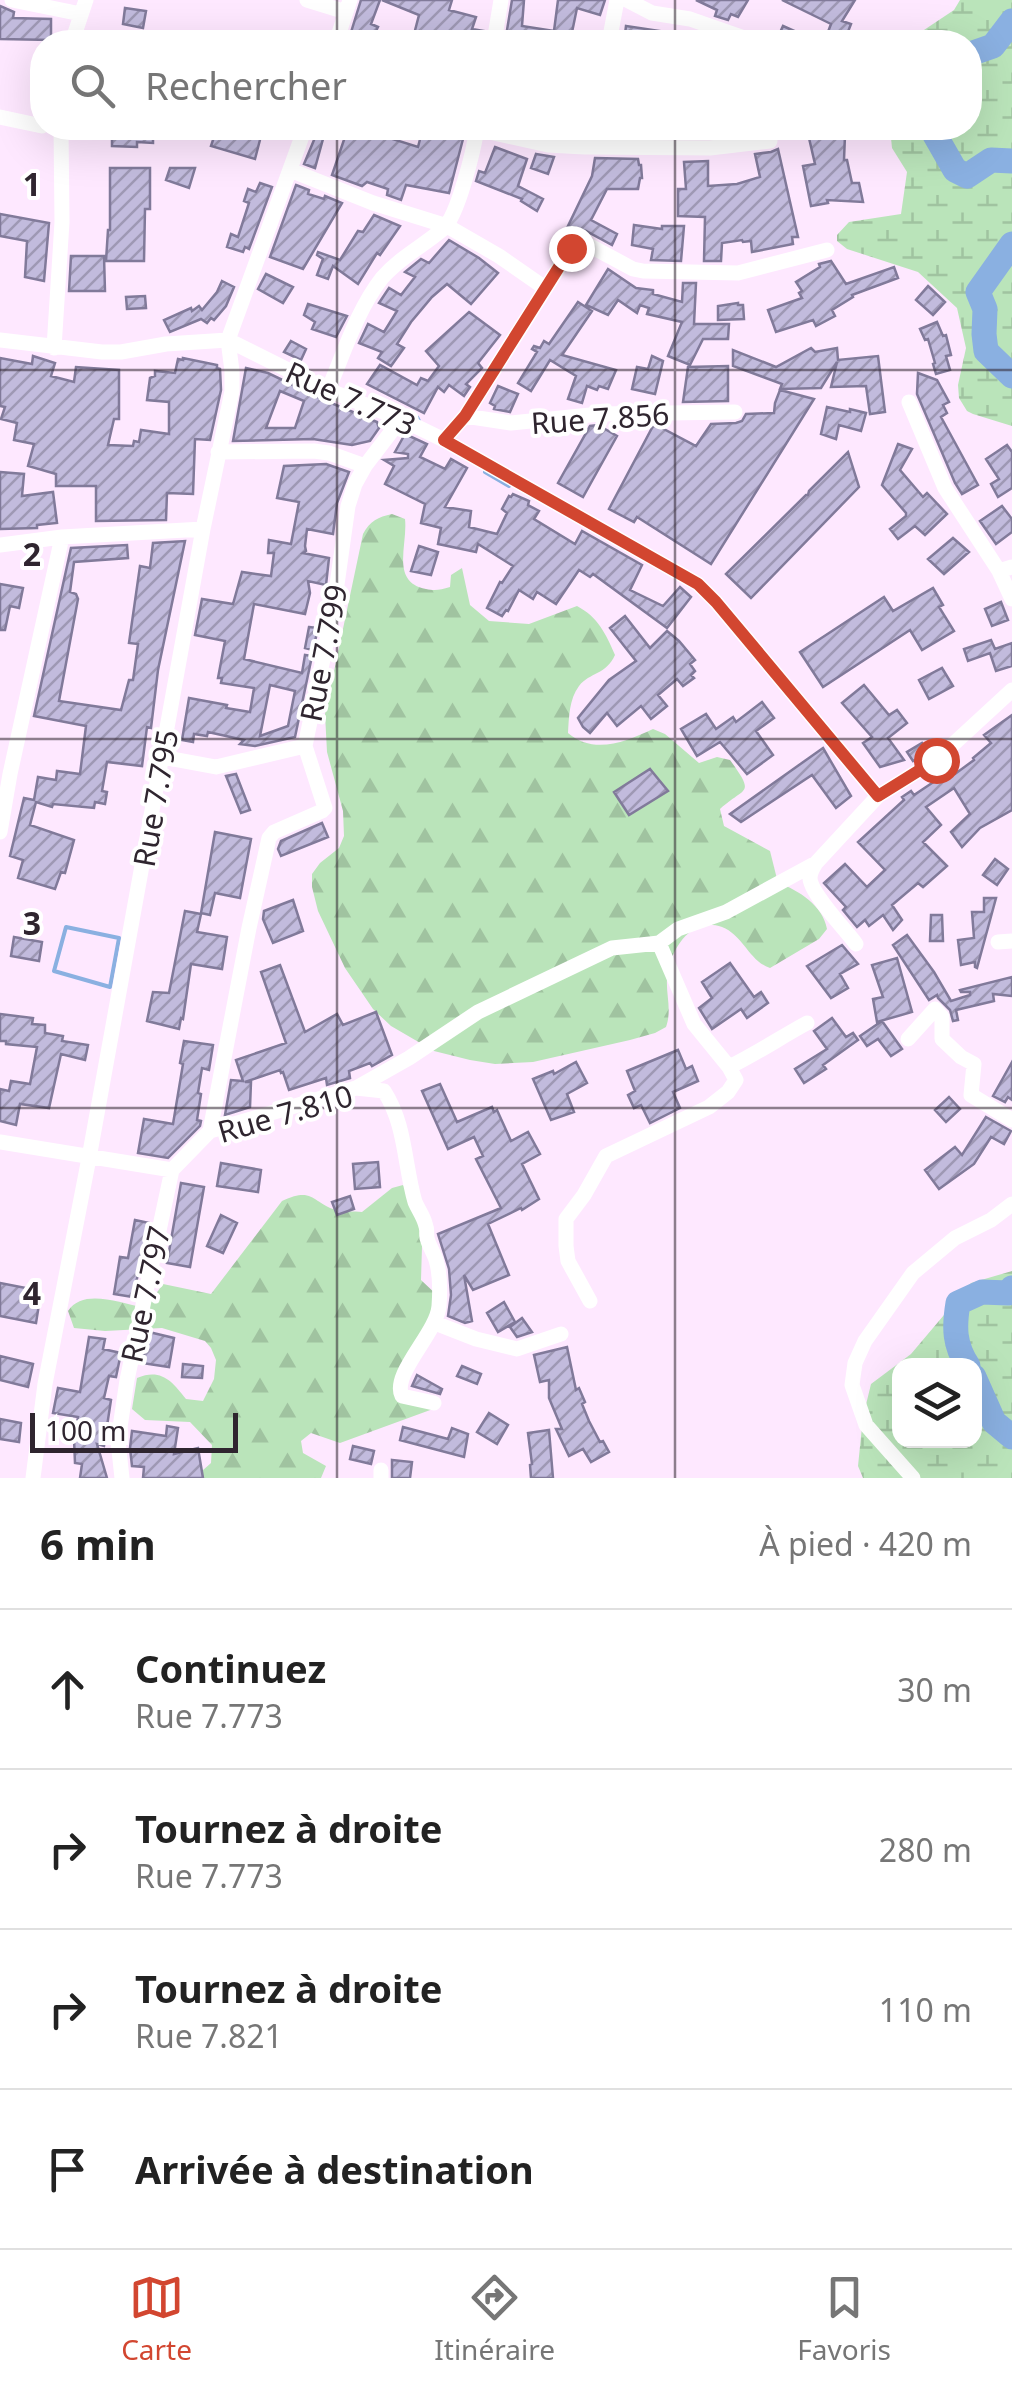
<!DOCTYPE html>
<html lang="fr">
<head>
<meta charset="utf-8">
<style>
  body { margin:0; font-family:"Noto Sans",sans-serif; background:#f6f6f6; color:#222 }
  .controls { position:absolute; right:30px; bottom:30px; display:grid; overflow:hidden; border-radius:20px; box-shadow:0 10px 40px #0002 }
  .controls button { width:90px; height:90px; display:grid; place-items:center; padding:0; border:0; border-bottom:2px solid #e0e0e0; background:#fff; color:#222; font:50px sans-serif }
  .scale { position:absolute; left:30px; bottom:25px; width:208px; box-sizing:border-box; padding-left:10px; border:5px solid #2f252f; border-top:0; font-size:28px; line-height:35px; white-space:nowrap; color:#2f252f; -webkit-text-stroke:8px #fff; paint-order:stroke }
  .stop { position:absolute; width:30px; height:30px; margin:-22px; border:8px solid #d24630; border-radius:50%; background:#fff }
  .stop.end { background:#d24630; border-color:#fff; box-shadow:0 2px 10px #0008 }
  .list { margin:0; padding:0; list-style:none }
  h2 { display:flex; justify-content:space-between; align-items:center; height:130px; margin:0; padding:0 40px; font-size:42px }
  h2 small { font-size:32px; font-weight:400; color:#767676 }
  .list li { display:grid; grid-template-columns:65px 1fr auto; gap:30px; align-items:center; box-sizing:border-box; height:160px; padding:0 40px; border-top:2px solid #e0e0e0 }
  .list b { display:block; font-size:38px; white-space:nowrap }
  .list p { margin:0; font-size:32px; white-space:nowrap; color:#767676 }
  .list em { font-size:32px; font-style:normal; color:#767676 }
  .icon { flex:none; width:55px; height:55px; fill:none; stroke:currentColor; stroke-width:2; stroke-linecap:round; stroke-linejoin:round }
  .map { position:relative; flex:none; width:1012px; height:1478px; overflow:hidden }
  .search { position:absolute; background:#fff; box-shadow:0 10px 40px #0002; left:30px; right:30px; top:30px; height:110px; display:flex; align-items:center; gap:25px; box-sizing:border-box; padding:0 35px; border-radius:40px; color:#767676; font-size:38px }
  .sheet { height:770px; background:#fff }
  nav { display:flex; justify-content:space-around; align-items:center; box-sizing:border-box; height:140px; border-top:2px solid #e0e0e0; background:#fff; font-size:28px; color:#767676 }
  nav a { display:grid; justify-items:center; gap:5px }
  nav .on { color:#d24630 }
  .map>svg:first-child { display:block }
  .forest { fill:url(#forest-firs) }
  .wetland { fill:url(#wetland-marsh); fill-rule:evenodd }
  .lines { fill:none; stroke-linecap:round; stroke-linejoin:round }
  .stream { stroke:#8ab0e1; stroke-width:4 }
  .river { stroke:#8ab0e1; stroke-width:25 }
  .building { fill:url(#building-hatch); stroke:#817a9a; stroke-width:2.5; fill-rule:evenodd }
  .street { stroke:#fff; stroke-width:15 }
  .route { stroke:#d24630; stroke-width:12 }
  .grid { fill:none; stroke:#2f252f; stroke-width:2.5; stroke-opacity:0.55 }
  .labels { text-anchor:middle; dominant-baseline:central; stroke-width:8; stroke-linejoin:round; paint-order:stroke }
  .street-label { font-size:30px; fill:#2f252f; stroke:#fff }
  .grid-label { font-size:32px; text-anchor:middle; font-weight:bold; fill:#2f252f; stroke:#fff; stroke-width:8; stroke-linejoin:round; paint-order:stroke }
</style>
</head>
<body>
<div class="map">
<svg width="1012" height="1478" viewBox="0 0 1012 1478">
  <defs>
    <pattern id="forest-firs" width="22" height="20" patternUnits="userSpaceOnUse" patternTransform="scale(2.5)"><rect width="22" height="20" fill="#bae4ba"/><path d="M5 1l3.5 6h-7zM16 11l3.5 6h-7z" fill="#a0c3a0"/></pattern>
    <pattern id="wetland-marsh" width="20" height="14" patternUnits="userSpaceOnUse" patternTransform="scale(2.5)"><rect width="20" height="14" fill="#bae4ba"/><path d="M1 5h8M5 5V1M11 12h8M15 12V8" fill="none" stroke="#a0c3a0"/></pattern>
    <pattern id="building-hatch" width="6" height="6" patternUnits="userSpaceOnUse" patternTransform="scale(2.5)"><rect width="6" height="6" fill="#c2bbdd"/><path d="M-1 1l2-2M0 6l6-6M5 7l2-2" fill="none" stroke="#9e98b4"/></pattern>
  </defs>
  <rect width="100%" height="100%" fill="#fee8ff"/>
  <!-- forest -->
  <path class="forest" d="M392,514L405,519C408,545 390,582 426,589C435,591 440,590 450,587L451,575L462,568L470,605L489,621L529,624L577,606C598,617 606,634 615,655C606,675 590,672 579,686C569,699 569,718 568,733C594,755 625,742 653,729L665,734L699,763L717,757L730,760C756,796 745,786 720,809L724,826L770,851L778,883C799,890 823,906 827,929L819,939L770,968C749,961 743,935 722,927C690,915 669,952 667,979C666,996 672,1010 666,1027L655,1033L630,1040L533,1062L495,1064L470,1060L434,1051L391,1026L373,1009L345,968L318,911L312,887V874L320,863L339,848L344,836L343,811L327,752L325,714L363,534C370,521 378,517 392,514Z
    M403,1185L423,1213L421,1280L439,1297L397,1392L433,1409L340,1443L311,1433L301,1441L303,1453L326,1466L321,1478H194L211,1463L212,1445L190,1422L145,1420L132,1409L137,1378C161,1368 172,1381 186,1399L203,1401L214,1379L216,1360L211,1348L205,1341L162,1328L105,1331L74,1328L68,1311C83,1288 119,1303 142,1307L148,1305L163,1284L211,1294L282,1201C314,1186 312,1203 336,1210C344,1212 354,1211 362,1212L392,1188Z"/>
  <!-- wetland -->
  <path class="wetland" d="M960,0H1012V426L973,414L967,411L959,398L958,385L966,348L957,308L918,272L847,249L837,241V235L849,222L901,214L907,172L892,148L890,128H970V42H906L954,10Z
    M1012,1271V1478H863L858,1466L863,1417L871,1384L911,1354L971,1283ZM900,1366H974V1440H900Z"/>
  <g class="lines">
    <!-- stream -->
    <path class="stream" d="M394,408L417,417L419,421
      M485,472L509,486
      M66,927L119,938L110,987L54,971Z"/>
    <!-- river -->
    <path class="river" d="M970,54L993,46L1012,21
      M931,128L955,170L967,176L991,160L1012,161
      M1012,244L978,292L985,309L984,334L986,351L1012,376
      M968,1366C954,1345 954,1327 958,1303L982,1292L1008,1293L1012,1288
      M974,1377L994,1422L1012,1437"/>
  </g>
  <!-- building -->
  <path class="building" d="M361,0H380L371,24L378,27L376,31L402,42H348Z
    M382,0H452L449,10L476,17L472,29L484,31L483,42H412L419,15Z
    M512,0H524L522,26L554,31L558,0H605L600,15L577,8L570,42H505Z
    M696,0H748L738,17L731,14L728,20L715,16L717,10Z
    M782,0H855L842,21L851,24L844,42L825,40L831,24Z
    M0,6L14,12L13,18L51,19V40L0,39Z
    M125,8L146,11L143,28L123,24Z
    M626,26L693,36L692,42H624Z
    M783,26L819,42H784L777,39Z
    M112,128H153V143L137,142V147L112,146Z
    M217,128H230L261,136L255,159L211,146Z
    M319,128H326L315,168L304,164Z
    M348,128H389L386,137L418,147L423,128L463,139L449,193L406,185L401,200L387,195L388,189L367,182L362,186L332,175Z
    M833,134L845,135L844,160H847L852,183H859L863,202L827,200L828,203L811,206L803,166L815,164L809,138H833Z
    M495,147L527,159L518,186L543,199L537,211L521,201L522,199L476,181L479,171L485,173Z
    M778,149L798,237H792L793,244L752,252L751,241L743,242L742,240L722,243L721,261H704L705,217L678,216V189H686L684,162L708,161V186L737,184L760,177L755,154L771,152Z
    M536,154L554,157L548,174L531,168Z
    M595,158L638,159L639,165H641L642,178H640L638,189H607L591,220L617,234L612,245L586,231L568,226L592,176Z
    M110,168H150V209H145L144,261H106L108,230H110Z
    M170,168H195L189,188L166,180Z
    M260,183L272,187L249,249L245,247L243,252L227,247L231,234L238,237L249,203L244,201L248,189L256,192Z
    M296,185L309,190L308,194L324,199L325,196L342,203L303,269L270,257Z
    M0,214L49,223L44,281L25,277L27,241L0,236Z
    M374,215L400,226L380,255L377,253L358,284L333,266L328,279L317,275L323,259L317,255L318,252L340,260L358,231L363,232Z
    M634,225L662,229V226H684L681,261L651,260L653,249L632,245Z
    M449,240L479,258L498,273L471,304L447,284L432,297L411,322L397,344L404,348L391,366L378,358L382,352L359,343L368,324L384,332L397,311L379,303L389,288L401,295L415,277L405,272L421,259L429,263Z
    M71,256H104L105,291H69Z
    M831,261L846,284L894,267L898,278L852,295L853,297L832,310L835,316L816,326L813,320L776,332L768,310L802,298L799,293L802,291L796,282L820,267L819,264Z
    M608,269L636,288L653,290V294L682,302L683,283H696L694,324H729L728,339H703L690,365L668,356L682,322L647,314L649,308L640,305L637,313L618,300L608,315L586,305Z
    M266,274L293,287L283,303L258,289Z
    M222,281L234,287L226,306L214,320L211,318L207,323L201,319L170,332L164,320L191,308L192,311L199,306L202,310L217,292Z
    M928,286L945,302L933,315L916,300Z
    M145,296L146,308L127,309L126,297Z
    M578,302L592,311L562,355L616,370L608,389L599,386L597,390L587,386L582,403L568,399L576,376L550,360L531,391L518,383L537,352L532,349L534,346L540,348L544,341L549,344Z
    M738,303V305H743L744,319L718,320V306Z
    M308,304L347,316L336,337L312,329L315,322L304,315Z
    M469,312L500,335L478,363L482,368L466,384L470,387L464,396L449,385L444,392L438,387L424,413L367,384L380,365L417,385L421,378L428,381L439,366L426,351Z
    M937,322L943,336L946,335L951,355L946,356L950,370L936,374L933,364L935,363L928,339L925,340L920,329Z
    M291,341L306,349L301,360L284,352Z
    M811,348L815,352L837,348L838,360L878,356L885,412L870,414L866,386L831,387L837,362L821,388L780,389L782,384L733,366V350L776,367Z
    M33,356L55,363L51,376L74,382L76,367L119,370V419H114L108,445L133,446L134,441L139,442L141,430L169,434V402L147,400L150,378L155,376V371L175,373L178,359L183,360V358L217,365V368L220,369L221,390L210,440L195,439L193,494L167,493L166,520L96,521V486H56V474L28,466L34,444L14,440L17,423L1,419L5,407L0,406V358L32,364Z
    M652,356L663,361L655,394L632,389L637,367L648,369Z
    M728,366V401L683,402L688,367Z
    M246,368L268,373L324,400L377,422L379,428L370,441L352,445L313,439L233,441ZM280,391L304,401L295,428H266Z
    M918,373L937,380L949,402L943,405L947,413L941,417L978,485L962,494L955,483L917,394Z
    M498,386L518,394L510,412L494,409L495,406L490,403Z
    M780,390L814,399L711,564L637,517L634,522L609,509L653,426H658L696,446L711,424L736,423L742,421L746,414L774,413L775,403Z
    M827,407L850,412V409L866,413L861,431L839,425L836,439L821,434Z
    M598,425L617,436L583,497L558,483L590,426Z
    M405,434L427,444L420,457L445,469L451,459L467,468L445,507L471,511L469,527L497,534L507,513L502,509L509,496L511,497L513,494L529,501L528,505L539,511L534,519L575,544L582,531L642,565L630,590L663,606L680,587L691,597L667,628L593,574L590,577L579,570L556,604L537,592L533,599L519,590L508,611L506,610L502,616L487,608L500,582L502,583L513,566L478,544L476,552L438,544L441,528L421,523L425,504L385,484L394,466L384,460L408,458V454L395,452Z
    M898,444L912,449L900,470L923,497L927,493L947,514L925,535L915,526L898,539L890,529L906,516V513L882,485Z
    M1007,445L1012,452V488L998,497L991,484L999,479L986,459Z
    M848,452L859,487L751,598L726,574L806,495H808L809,491Z
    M326,464L349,472L337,503L333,534L307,529L305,546L306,551L303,553L329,558L326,585L308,581L310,593L305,614L254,604L244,659L302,673L305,655L312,656L295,737L255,746L240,744L244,740L208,732L207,736L194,734L193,742L182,740L189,698L227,705L226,708L250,712L254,688L221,683L222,678H218L225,641L195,635L202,599L233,604L242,572L271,576L274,553H268L269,540L291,544L299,502L277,498L284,466ZM270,685L295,691L288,726L260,736Z
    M0,472L24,474L22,496L53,492L57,523L37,525V528L0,529Z
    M1002,506L1012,519V532L996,544L980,521Z
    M953,538L969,552L944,574L928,559Z
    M185,541L158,670L151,728L147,727L142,766L107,762L102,791L107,792L105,804L95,802L94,808L53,804L52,807L36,802L30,825L74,840L65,873L61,872L55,889L18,878L23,860L10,856L24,798L34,800L38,777L56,780L57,771L80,774L86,726L34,716L71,548L127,545L128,558L74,562L70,592L76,594L78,599L59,701L121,710L129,680H133L138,644L129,643L140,566L150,568L153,543Z
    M419,546L438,552L431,575L411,571Z
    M0,584L23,588L19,608L10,606L5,630H0Z
    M933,588L943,605L939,607L954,631L922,650L910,630L823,687L800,652L884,597L893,611Z
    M1001,602L1008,620L992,626L985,609Z
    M625,616L650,648L667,631L679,641L695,660L690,664L695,671L691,675L694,678L683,686L677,679L658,695L667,706L651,719L641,706L617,726L607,713L590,733L583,727L578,718L609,680L636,661L610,628Z
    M309,627L318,628L313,650L305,648Z
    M991,640L995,649L1012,643V666L996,671L990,653L968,661L964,649Z
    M942,668L953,686L929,699L919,680Z
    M864,685L889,715L897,710L907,723L888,738L904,760L880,767L863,743L872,737L842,703Z
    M762,702L774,718L756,731L773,755L747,774L720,742L697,756L681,729L706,714L716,729L733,717L736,722Z
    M1012,715V810L980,828L962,847L951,832L970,814L954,788L926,807L941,825L923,842L947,866L923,887L918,883L892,905L902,920L893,930L883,915L869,926L865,920L857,927L843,910L846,907L824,883L845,864L867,887L885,870L858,842L904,800L902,797L911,791L914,795L944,775L941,771L950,765L955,774L974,760L973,758L991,743L984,735Z
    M922,743L928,752L913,761L907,752Z
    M823,748L851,796L836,808L812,775L741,822L730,814Z
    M650,769L668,791L629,815L614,792Z
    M236,774L250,810L241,813L226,776Z
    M322,823L328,837L281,856L278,849L281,841Z
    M215,832L251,839L240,898L215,893L210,915L201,913Z
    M995,859L1008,869L997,885L983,875Z
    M984,898H996L977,968L975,967V962L961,965L958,940L974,938L972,912H984Z
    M293,900L303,931L273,943L263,919L264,911Z
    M185,911L201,914L197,932L227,937L222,969L191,964L183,1019L181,1018L179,1029L147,1021L153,992L169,993Z
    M931,915H942L943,941H930Z
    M907,935L934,972L951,1001L970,995V992H961L960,990L1012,977V996L993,994L994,1001L956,1010L958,1020L953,1021L950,1010L938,998L937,995L929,1000L893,945Z
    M14,937L42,942L39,961L11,956Z
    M842,945L858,964L840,974L848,988L831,998L807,966Z
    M897,958L912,1012L877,1022L873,999L883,997L872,965Z
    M730,963L754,997L761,992L768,1003L747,1018L741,1009L712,1029L699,1008L712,998L702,982Z
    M280,965L305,1032L337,1014L343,1025L376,1012L392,1055L372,1066L370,1063L349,1071L350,1078L327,1085L326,1078L289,1090L283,1072L281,1073L280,1070L245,1082H251L250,1107L225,1115L231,1080L243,1081L236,1060L286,1043L261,972Z
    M0,1014L33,1018L32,1024L45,1025V1033L63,1036L62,1041L88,1045L85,1060L61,1054L49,1108L20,1104L16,1125L0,1121V1089L9,1091L11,1081L30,1084L37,1047L6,1044V1041H0Z
    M832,1018L846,1037L853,1033L858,1040L823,1065L826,1069L804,1083L795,1069L827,1049L814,1031Z
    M882,1021L902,1049L891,1056L878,1039L867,1046L860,1036Z
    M184,1041L213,1045L209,1070L202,1068L198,1093L201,1094L197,1120L201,1121L200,1126L168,1158L138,1153L144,1119L173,1124L183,1064L180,1063Z
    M678,1050L686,1069L692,1066L698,1081L673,1092L680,1108L650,1123L641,1105L634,1108L628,1095L635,1091L627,1071Z
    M576,1062L587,1083L567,1094L574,1112L551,1120L533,1079L553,1071L554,1074Z
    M1012,1062V1100L1008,1097L1005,1102L993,1096Z
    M440,1084L457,1122L492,1107L494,1112L497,1110L511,1141L528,1132L540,1154L522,1164L539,1199L522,1210L521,1208L488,1224L509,1275L473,1290L464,1275L472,1321L465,1323L448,1316L451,1295L449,1269L438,1234L501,1208L476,1159L483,1156L474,1137L448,1149L422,1091Z
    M949,1097L960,1109L946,1122L935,1110Z
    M986,1117L1011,1131L1004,1144L991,1137L974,1164L939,1189L925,1170L955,1147L962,1155Z
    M378,1162L380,1187L355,1189L353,1164Z
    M221,1163L261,1170L258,1192L217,1186Z
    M181,1183L204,1187L190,1267L167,1263Z
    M350,1196L354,1209L337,1215L332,1202Z
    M221,1215L237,1223L223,1253L207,1246Z
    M135,1220L149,1223L133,1297L114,1294L120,1257L128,1258Z
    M0,1283L36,1290L35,1298H40L36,1323L0,1316Z
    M504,1302L515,1322L498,1332L487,1313Z
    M522,1318L532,1332L517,1337L510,1327Z
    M149,1332L174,1338L169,1367L142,1363Z
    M89,1337L105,1339L103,1349L121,1353L116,1377L109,1376L104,1398L111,1400L104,1446L97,1444L107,1478H80L82,1464L75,1463L74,1439L78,1417L53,1413L58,1388L80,1392Z
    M567,1347L576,1390L579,1388L585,1402L582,1404L589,1421L600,1442L603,1441L609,1452L591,1462L583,1449L569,1456L556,1429H562L549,1398V1380L540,1382L534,1355Z
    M0,1356L33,1364L28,1387L0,1380Z
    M183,1364L203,1366L202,1378L182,1377Z
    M462,1366L481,1374L477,1384L457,1376Z
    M417,1375L442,1389L440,1394L412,1386Z
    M489,1413L508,1425L497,1444L477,1432Z
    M0,1419L21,1423L19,1442L0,1439Z
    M167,1426L178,1428L174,1454L198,1448L203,1478H143L144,1467L132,1466L130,1448L132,1431L166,1436Z
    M403,1427L448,1439L452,1428L468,1434L464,1457L400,1440Z
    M549,1430L553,1478H531L530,1465L532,1464L528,1433Z
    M353,1446L374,1451L371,1464L350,1459Z
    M392,1460L412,1462L410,1478H392Z"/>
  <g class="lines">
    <!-- street -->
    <path class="street" d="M12,0L81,14
      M307,0L346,12
      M627,0L652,13L690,19L756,42
      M72,42L86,0
      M336,42L350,0
      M494,42L501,0
      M609,42L617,0
      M0,117L42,126
      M471,128L548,145L584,147L710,148L770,141
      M290,170L373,203L447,226L499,256L545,288
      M0,340L102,352H121L166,344L228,340L328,390L401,419L444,440L698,584L716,602L878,796L936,760L1012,690
      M54,348L62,222L61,128
      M328,390C344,353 357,310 382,278C399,258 423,246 443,229C458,216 474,149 477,128
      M909,402L945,488L999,571
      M465,416L511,423L600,414L735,412
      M444,440L465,416L575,242L581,241L633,269L643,271L738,273L827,250
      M365,466L401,419
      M0,545L62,537L203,529
      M1012,567L999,571L1012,599
      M162,757L216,767L305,746
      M0,832L10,774L62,537
      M998,942L1012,941
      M659,943L694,1024L729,1067C756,1054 781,1037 807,1023
      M856,944C846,930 810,893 810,878C810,872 813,868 816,863L878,796
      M908,1039L935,1009L942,1017V1039L961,1057L974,1064L971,1095L1012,1120
      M356,1088L409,1058L478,1012L612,948L659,943L678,929L726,912L816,863
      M210,1131L249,928L269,838L274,832L322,811L325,808L305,746L334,606L348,506L355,484L365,466L329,453L314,451L218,452
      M0,1142L172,1170L210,1131L356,1088L384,1091C406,1125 404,1164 415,1202C418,1209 423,1216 425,1223C428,1232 426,1229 427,1238C429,1246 434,1253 436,1260C440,1273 440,1293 439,1306C437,1333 391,1374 402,1396L434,1403
      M590,1301L568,1261L566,1246V1219L584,1195L606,1156L709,1107L728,1092L736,1080L729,1067
      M435,1323L476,1339L517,1349L561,1334
      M33,1478L45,1384L89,1158L203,529L232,391V371L228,340L305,128
      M122,1478L118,1441L127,1380L172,1170
      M381,1478V1470
      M913,1478L866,1425L852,1385L855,1363L865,1341L913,1273L955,1238L991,1220L1012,1204"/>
  </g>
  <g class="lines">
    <!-- route -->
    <path class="route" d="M571,248L465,416L444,440L698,584L716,602L878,796L936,760"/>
  </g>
  <!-- grid -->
  <path class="grid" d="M337,0V42M675,0V42M337,128V1478M675,128V1478M0,370H1012M0,739H1012M0,1108H1012"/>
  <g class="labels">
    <!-- street labels -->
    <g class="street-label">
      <text transform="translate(351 398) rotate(24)">Rue 7.773</text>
      <text transform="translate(600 418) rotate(-4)">Rue 7.856</text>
      <text transform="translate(323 653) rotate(-79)">Rue 7.799</text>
      <text transform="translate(155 798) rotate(-80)">Rue 7.795</text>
      <text transform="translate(285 1113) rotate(-16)">Rue 7.810</text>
      <text transform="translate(145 1294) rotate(-78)">Rue 7.797</text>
    </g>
  </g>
  <g class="grid-label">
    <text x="32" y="196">1</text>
    <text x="32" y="566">2</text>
    <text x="32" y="935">3</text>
    <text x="32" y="1305">4</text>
  </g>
</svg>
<div class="controls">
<button><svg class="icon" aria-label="layers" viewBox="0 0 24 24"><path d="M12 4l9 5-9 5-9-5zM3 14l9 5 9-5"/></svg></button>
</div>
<div class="scale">100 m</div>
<div class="stop" style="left:936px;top:760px"></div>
<div class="stop end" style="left:571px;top:248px"></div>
<div class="search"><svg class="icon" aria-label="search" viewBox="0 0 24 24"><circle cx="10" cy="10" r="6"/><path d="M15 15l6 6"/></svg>Rechercher</div>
</div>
<section class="sheet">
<h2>6 min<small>À pied · 420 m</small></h2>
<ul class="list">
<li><svg class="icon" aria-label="ahead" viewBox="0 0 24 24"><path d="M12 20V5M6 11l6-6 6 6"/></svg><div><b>Continuez</b><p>Rue 7.773</p></div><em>30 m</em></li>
<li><svg class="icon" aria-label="right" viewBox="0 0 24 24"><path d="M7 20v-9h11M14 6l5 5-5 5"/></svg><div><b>Tournez à droite</b><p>Rue 7.773</p></div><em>280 m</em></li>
<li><svg class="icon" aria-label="right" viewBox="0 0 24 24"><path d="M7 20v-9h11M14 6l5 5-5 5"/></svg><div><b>Tournez à droite</b><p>Rue 7.821</p></div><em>110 m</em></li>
<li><svg class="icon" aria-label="arrive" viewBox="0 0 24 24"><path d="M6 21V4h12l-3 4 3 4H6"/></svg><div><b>Arrivée à destination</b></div></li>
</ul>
</section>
<nav>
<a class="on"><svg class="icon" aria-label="map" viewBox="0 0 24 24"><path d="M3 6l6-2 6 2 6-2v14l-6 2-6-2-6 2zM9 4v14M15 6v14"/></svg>Carte</a>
<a><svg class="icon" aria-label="directions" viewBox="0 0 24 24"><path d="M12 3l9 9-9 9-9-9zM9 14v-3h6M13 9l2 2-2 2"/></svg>Itinéraire</a>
<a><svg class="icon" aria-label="saved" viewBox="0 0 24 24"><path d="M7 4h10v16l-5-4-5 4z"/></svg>Favoris</a>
</nav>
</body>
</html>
